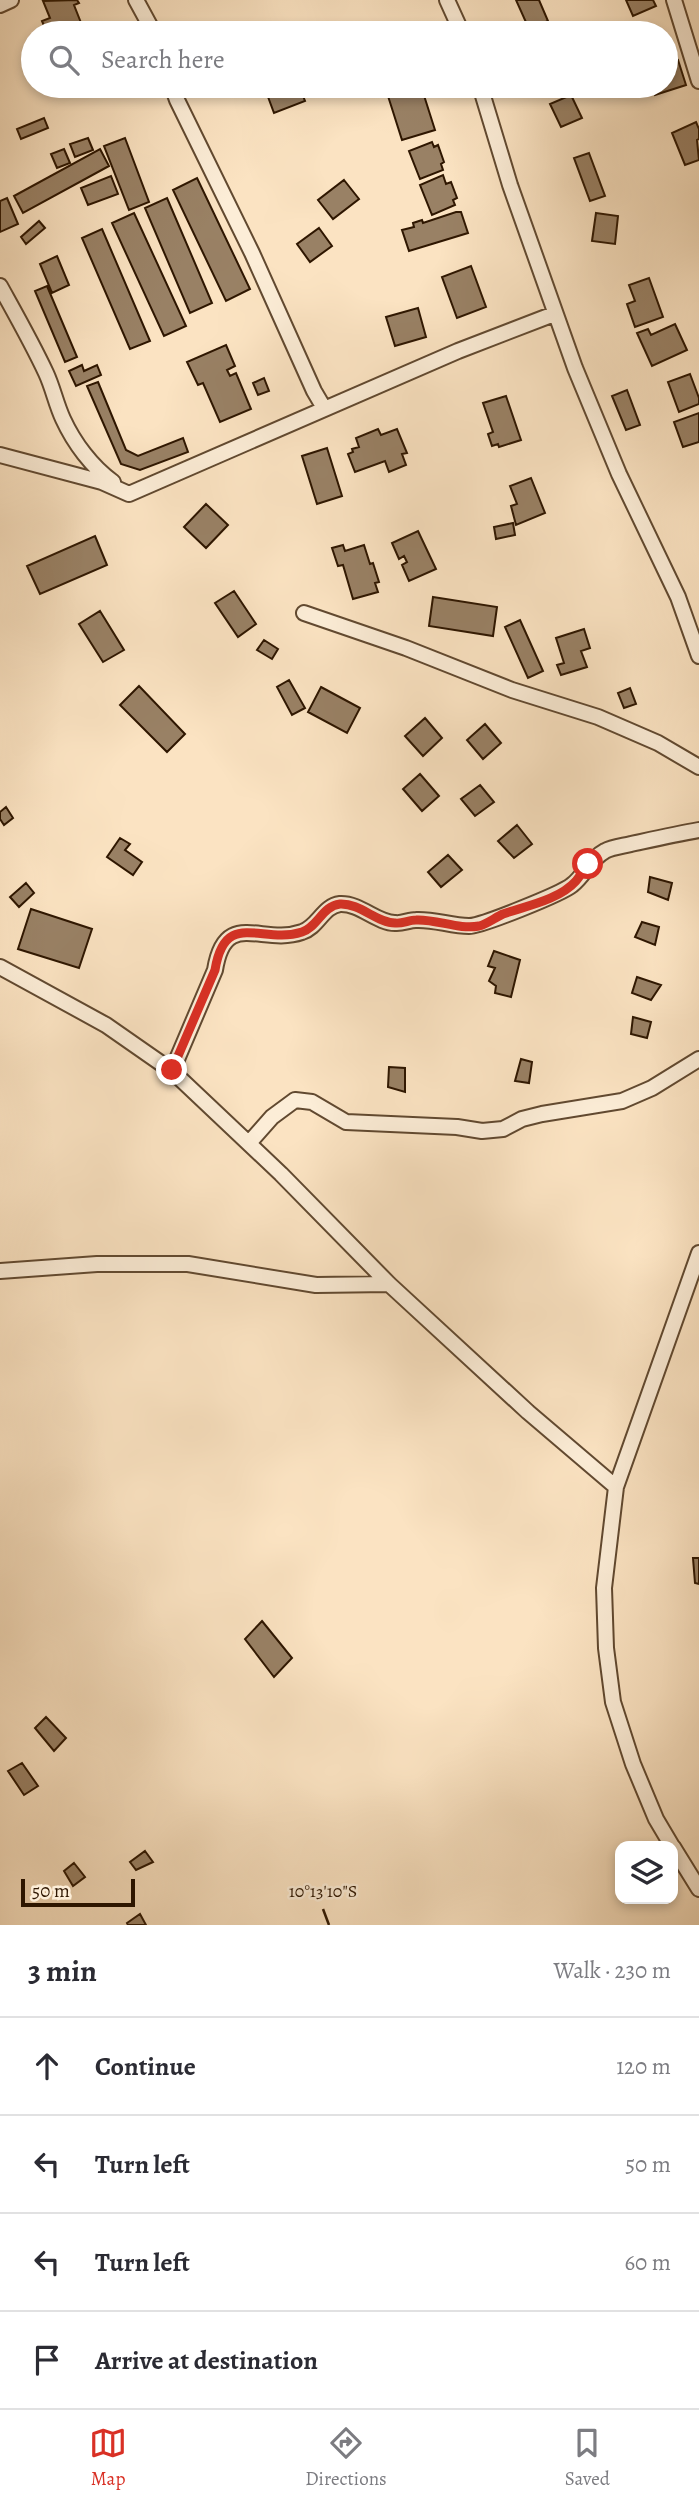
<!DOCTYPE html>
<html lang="en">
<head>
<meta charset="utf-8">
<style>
  body { margin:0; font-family:Alegreya,serif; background:#f2f2f3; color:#2b2b33 }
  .controls { position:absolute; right:21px; bottom:21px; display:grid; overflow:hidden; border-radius:14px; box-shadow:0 4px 10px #0003 }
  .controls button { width:63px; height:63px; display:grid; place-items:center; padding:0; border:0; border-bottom:2px solid #e1e1e2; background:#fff; color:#2b2b33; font:35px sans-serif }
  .scale { position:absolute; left:21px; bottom:18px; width:114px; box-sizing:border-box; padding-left:7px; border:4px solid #2e1600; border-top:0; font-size:19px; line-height:24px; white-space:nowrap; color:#2e1600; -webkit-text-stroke:5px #fcedd7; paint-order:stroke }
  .stop { position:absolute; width:21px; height:21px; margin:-16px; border:5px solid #d93025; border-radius:50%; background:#fff }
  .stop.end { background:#d93025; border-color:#fff; box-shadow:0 2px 7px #0008 }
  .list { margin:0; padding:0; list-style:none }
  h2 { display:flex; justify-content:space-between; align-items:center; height:91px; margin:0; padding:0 28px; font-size:30px }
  h2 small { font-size:23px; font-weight:400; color:#7c7c81 }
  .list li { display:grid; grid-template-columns:46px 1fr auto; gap:21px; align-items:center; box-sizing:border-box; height:98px; padding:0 28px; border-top:2px solid #e1e1e2 }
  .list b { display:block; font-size:26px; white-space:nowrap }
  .list em { font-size:23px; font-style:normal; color:#7c7c81 }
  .icon { flex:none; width:38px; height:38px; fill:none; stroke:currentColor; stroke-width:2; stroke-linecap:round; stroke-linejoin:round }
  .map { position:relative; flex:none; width:699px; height:1925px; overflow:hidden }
  .search { position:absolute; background:#fff; box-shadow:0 4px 10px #0003; left:21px; right:21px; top:21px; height:77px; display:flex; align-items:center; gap:18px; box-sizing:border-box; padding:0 24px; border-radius:38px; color:#7c7c81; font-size:26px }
  .sheet { height:483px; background:#fff }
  nav { display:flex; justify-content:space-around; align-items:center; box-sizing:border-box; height:98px; border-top:2px solid #e1e1e2; background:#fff; font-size:19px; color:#7c7c81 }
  nav a { display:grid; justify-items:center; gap:4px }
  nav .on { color:#d93025 }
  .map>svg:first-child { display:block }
  .building { fill:#998165; stroke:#2e1600; stroke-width:2 }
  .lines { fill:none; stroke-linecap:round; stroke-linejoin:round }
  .minor-casing { stroke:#614930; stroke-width:18 }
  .minor { stroke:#fcedd7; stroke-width:14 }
  .route { stroke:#d93025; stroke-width:9 }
  .ticks { fill:none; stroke:#2e1600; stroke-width:2.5 }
  .ticks-label { font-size:18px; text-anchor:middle; fill:#2e1600; stroke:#fcedd7; stroke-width:5; stroke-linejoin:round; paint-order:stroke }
</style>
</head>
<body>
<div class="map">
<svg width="699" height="1925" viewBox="0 0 699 1925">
  <rect width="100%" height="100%" fill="#fbe3c2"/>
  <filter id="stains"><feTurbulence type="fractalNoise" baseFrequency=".00286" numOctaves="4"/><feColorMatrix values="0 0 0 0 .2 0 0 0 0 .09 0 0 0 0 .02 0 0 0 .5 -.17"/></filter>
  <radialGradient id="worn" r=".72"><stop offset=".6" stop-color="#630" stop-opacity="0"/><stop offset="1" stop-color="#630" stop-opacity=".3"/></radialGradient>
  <!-- building -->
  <path class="building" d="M77,0L79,3L74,5L85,33H47L42,21L50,18L43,1Z
    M516,0H539L548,21L529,29Z
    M626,0H653L656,6L633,16Z
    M667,47L672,62L678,60L686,85L655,95L652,86H666Z
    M264,86H299L305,101L274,113Z
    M421,86L435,130L402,140L388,96Z
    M571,95L582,118L561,127L550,104Z
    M44,118L48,128L21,139L17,129Z
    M696,122L699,129V139L697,140L699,160L685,165L672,133Z
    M88,138L93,150L75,157L70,144Z
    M125,138L149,202L129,210L104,146Z
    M432,142L434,147L438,145L444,162L441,164L443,170L420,179L409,151Z
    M64,149L70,163L57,168L51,154Z
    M100,149L109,166L23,213L14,196Z
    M589,153L605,196L590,201L574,158Z
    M443,175L446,184L451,182L457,198L453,200L455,205L432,215L420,185Z
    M111,176L118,194L88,205L81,188Z
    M197,178L250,289L226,301L173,190Z
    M344,180L359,199L333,219L318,200Z
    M7,198L18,224L0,232V201Z
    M167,198L212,303L190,313L145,208Z
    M456,212H461L468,233L409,251L402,230L414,227L413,223L422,220L423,223Z
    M134,213L186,326L164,336L112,223Z
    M596,213L618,216L615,244L592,241Z
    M39,221L45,228L26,244L21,237Z
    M319,228L332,246L310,262L297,244Z
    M102,229L150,341L130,349L82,238Z
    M57,256L69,285L52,293L40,264Z
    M471,266L486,307L457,318L442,277Z
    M649,278L663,317L635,327L627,304L635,301L629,285Z
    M47,286L77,357L65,362L35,291Z
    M418,308L426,337L395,346L386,317Z
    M675,324L687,350L652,366L637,333L648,329L651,335Z
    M226,345L235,366L227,370L230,376L236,373L251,409L220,422L203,383L198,385L187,362Z
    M82,365L84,371L97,365L101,375L76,386L69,371Z
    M690,374L699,398V404L679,412L668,382Z
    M264,378L269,391L258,395L253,383Z
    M98,382L126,450L138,456L183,438L188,452L140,470L121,464L87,386Z
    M627,390L640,425L626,430L612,396Z
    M506,396L521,440L499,447L498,444L492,446L488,434L493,432L483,403Z
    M699,413V442L683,447L674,422Z
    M378,429L381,435L397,429L407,453L402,454L406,465L389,472L385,461L355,472L348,454L353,452L352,449L359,447L356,438Z
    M327,448L342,496L317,504L302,456Z
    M531,478L545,513L516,525L511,506L517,504L510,486Z
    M206,504L228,525L206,548L184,527Z
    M513,523L515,535L496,539L494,527Z
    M418,531L436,569L409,581L402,565L407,562L404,556L399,559L392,543Z
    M95,536L107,565L40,594L27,566Z
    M343,545L345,551L364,545L370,564L373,563L379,582L375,583L378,592L353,599L343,565L338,566L332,548Z
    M234,591L256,624L238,637L215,603Z
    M433,597L497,607L493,636L429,626Z
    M100,611L124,650L103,662L79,624Z
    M520,620L543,671L528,678L505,627Z
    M584,629L590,648L581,651L587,667L561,675L557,665L564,663L556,638Z
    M264,640L278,649L272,659L257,650Z
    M289,680L305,708L292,715L277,687Z
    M139,686L185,734L167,752L120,705Z
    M321,687L360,708L347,733L308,712Z
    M630,688L636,704L624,708L618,693Z
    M425,718L442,738L423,756L405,736Z
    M485,724L501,743L483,759L467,740Z
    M420,774L439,796L422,811L403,789Z
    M480,785L494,802L475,816L461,799Z
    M6,807L13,818L4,825L0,819V812Z
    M517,825L532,844L514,858L498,841Z
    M120,838L130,844L125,850L142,862L133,875L107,857Z
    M448,855L462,870L441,887L428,872Z
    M650,877L672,883L668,900L648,892Z
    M26,883L34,893L19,907L10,897Z
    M31,909L92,929L79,968L18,949Z
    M642,922L659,927L655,945L635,937Z
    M494,951L520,960L511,997L495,993L496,986L489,981L495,968L488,966Z
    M637,977L661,985L651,1000L632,993Z
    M633,1017L651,1022L647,1038L631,1034Z
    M521,1059L532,1062L529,1083L515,1081Z
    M389,1067L405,1068V1092L388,1087Z
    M693,1558H699V1584L695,1583Z
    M262,1621L292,1658L274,1677L245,1639Z
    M46,1717L66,1738L54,1751L35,1728Z
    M22,1763L38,1786L24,1795L8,1771Z
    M145,1851L153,1862L136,1870L130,1862Z
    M74,1863L85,1877L73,1886L64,1871Z
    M140,1914L146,1925H128L127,1923Z"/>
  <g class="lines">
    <!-- minor casing -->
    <g class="minor-casing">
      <path id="minor" d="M136,0L154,33
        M447,0L462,33
        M674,0L699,81
        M0,5L11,0
        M172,86L177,100L252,253L314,391L324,408
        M480,86L510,185L575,368L619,474L678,597L699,656
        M0,286C16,315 32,343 46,373C53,388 56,404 63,419C74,443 92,467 113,482
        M0,455L102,482L129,494L458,351L554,314
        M304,613L406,648L512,690L598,717L658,743L699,767
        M0,967L106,1025L172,1071L281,1174L389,1284L528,1412L616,1487
        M172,1071L215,970C225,908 262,946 302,932C318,927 323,906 340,904C360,903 377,923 395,923C402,924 409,920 416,920C434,919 451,926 469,926C481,926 561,894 572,885C585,875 590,859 605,851C612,847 623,846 631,844C654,839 676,834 699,830
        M249,1143L272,1117L295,1100L312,1102L346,1122L457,1127L482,1131L503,1129L522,1119L542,1114L622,1101L652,1088L699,1059
        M0,1271L97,1264H188L316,1285L389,1284
        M672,1846L656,1819L633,1764L613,1702L606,1648L604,1588L616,1487L699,1253
        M673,1847L699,1889"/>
    </g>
    <!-- minor -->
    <use href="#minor" class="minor"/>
  </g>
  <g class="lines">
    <!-- route -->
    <path class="route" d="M172,1070L215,970C225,908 262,945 302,932C318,927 322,906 340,904C360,903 377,923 395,923C402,924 409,920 416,920C437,919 459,930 479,926C487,924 496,917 503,914C526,906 559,900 576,881C580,876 584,870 588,864"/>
  </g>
  <!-- ticks -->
  <path class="ticks" d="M323,1909L329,1925"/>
  <g class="ticks-label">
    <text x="323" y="1897">10°13'10"S</text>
  </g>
  <rect width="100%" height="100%" filter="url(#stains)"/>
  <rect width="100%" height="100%" fill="url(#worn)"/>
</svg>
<div class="controls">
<button><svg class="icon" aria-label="layers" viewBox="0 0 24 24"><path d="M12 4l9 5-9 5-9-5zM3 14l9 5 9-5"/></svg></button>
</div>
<div class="scale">50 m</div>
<div class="stop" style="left:588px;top:864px"></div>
<div class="stop end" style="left:172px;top:1070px"></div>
<div class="search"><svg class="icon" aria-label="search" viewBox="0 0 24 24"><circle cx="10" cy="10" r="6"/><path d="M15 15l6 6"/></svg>Search here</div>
</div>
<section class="sheet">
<h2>3 min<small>Walk · 230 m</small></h2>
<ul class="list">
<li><svg class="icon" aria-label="ahead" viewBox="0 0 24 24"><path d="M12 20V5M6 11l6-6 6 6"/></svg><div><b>Continue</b></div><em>120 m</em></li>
<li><svg class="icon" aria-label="left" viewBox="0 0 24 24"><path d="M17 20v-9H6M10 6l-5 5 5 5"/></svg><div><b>Turn left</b></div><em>50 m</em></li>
<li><svg class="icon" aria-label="left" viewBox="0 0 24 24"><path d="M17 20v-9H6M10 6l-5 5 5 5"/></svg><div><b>Turn left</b></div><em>60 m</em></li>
<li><svg class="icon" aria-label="arrive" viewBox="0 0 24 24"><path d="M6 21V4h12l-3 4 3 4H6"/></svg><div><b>Arrive at destination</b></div></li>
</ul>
</section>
<nav>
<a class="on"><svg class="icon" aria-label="map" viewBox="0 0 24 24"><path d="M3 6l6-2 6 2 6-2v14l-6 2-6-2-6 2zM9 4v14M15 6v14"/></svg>Map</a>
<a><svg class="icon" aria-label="directions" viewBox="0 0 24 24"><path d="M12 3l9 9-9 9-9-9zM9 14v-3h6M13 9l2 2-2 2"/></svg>Directions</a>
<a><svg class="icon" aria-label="saved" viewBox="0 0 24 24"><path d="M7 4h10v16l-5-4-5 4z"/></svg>Saved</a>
</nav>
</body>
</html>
